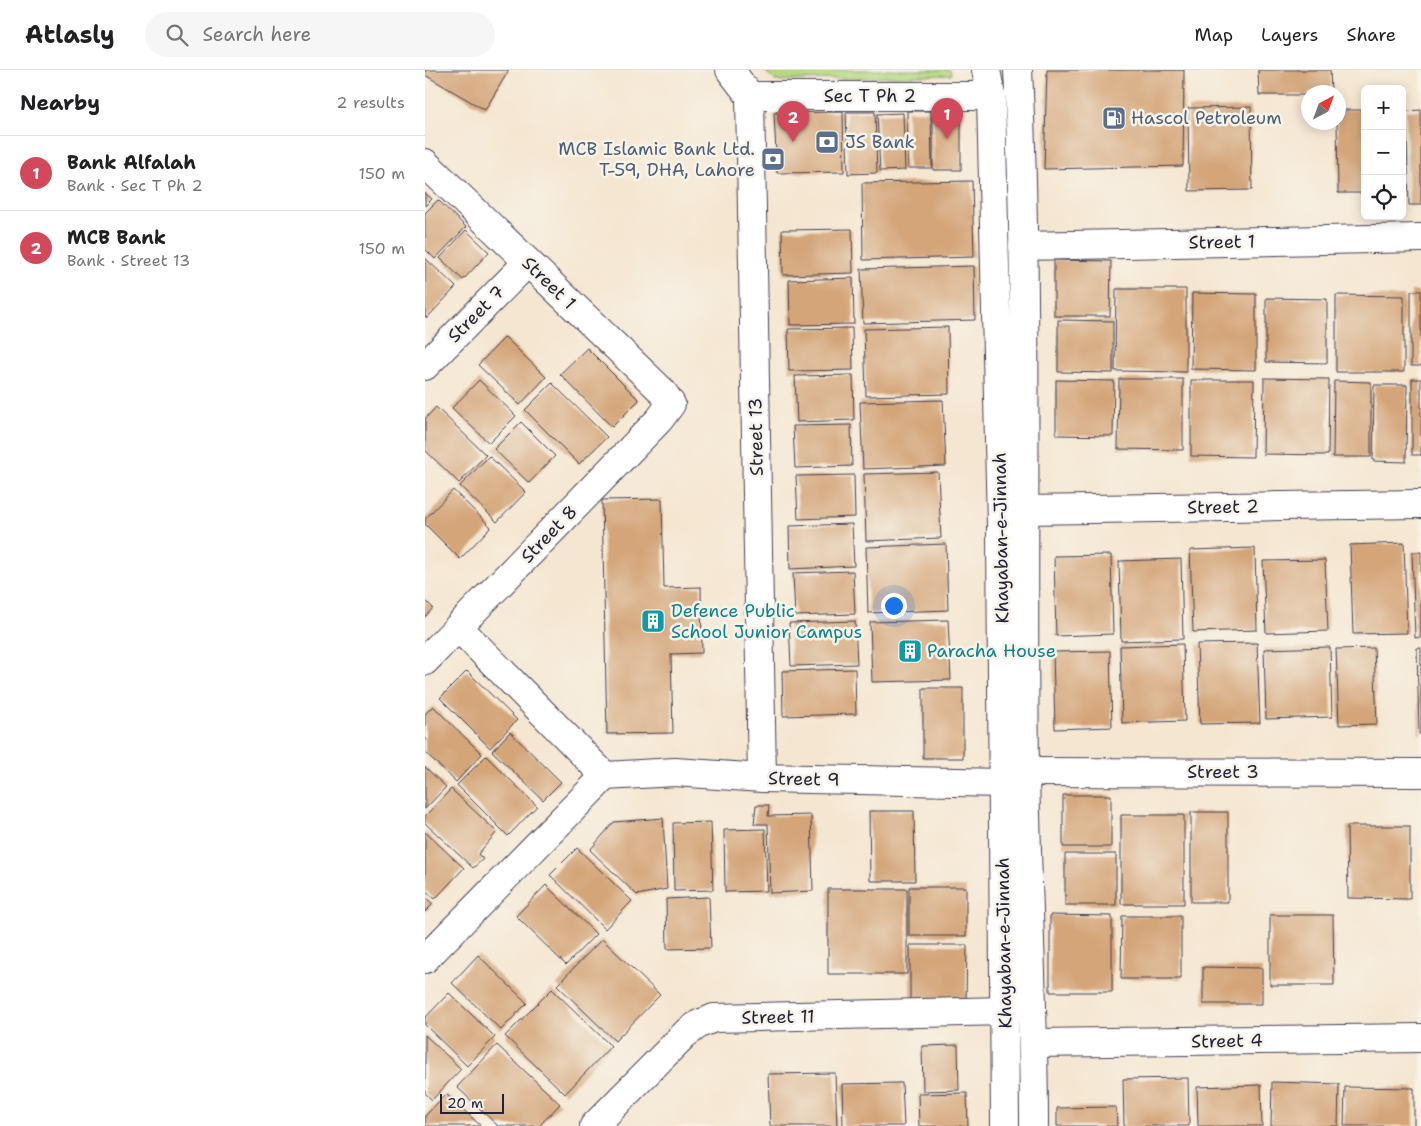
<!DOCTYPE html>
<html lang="en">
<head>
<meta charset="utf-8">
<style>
  body { margin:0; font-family:"Shantell Sans",sans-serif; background:#f6f6f6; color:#202124 }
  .controls { position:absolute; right:15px; top:15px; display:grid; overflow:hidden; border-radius:8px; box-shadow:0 2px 12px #0003 }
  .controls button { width:45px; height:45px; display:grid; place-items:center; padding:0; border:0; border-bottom:1px solid #e0e0e0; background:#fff; color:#202124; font:25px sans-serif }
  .compass { position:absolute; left:876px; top:15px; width:45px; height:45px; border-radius:50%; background:#fff; box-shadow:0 2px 12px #0003; rotate:41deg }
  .scale { position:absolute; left:15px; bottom:12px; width:64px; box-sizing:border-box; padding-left:5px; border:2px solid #22223b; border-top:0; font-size:14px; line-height:18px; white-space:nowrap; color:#22223b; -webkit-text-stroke:4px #f7f3e8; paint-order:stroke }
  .you { position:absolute; left:468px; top:535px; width:18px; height:18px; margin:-12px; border:4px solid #fff; border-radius:50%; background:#1a73e8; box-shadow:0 0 0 8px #1a73e833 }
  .badge { display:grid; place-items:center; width:32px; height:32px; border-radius:50%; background:#d1495b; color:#fff; font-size:16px; font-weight:700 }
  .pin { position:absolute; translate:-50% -41px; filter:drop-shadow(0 1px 2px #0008) }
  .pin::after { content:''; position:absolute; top:26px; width:18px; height:15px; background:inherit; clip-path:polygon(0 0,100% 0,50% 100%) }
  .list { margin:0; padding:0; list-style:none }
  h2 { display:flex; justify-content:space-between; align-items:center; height:65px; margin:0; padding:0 20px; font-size:21px }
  h2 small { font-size:16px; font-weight:400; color:#757577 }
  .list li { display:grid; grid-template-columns:32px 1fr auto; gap:15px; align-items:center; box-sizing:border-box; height:75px; padding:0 20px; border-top:1px solid #e0e0e0 }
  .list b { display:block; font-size:19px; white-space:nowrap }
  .list p { margin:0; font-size:16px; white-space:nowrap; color:#757577 }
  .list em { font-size:16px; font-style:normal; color:#757577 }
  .icon { flex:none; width:28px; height:28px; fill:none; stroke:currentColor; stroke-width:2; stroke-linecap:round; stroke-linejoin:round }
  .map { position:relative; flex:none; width:996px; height:1056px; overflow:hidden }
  header { display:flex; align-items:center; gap:30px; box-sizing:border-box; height:70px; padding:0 25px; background:#fff; border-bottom:1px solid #e0e0e0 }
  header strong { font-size:24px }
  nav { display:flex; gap:28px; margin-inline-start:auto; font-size:18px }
  .search { width:350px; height:45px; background:#f6f6f6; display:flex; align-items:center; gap:12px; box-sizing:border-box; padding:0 18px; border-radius:28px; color:#757577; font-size:19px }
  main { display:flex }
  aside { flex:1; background:#fff }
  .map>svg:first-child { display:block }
  .green { fill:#b7d880; stroke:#6c7d5e }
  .building { fill:#d4a579 }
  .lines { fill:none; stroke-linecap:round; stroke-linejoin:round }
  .minor-casing { stroke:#423f52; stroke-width:30 }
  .major-casing { stroke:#423f52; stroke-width:30 }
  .minor { stroke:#fff; stroke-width:28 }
  .major { stroke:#fff; stroke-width:28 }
  .labels { text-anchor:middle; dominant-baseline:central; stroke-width:5; stroke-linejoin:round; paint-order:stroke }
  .street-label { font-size:18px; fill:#22223b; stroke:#f7f3e8 }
  .service-label { font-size:18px; fill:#4e5e75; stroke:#f7f3e8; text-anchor:start }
  .culture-label { font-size:18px; fill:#0d838f; stroke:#f7f3e8; text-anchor:start }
</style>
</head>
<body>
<header>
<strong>Atlasly</strong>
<div class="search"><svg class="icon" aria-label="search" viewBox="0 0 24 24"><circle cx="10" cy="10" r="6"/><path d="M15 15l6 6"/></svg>Search here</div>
<nav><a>Map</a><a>Layers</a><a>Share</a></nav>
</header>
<main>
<aside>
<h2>Nearby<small>2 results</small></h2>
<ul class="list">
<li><span class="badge">1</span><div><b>Bank Alfalah</b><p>Bank · Sec T Ph 2</p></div><em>150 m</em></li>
<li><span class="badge">2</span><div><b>MCB Bank</b><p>Bank · Street 13</p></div><em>150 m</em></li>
</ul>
</aside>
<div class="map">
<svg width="996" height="1056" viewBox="0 0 996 1056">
  <rect width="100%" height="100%" fill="#f7f3e8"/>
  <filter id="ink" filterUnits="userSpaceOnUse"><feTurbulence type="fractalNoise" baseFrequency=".02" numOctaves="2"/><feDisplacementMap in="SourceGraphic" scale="10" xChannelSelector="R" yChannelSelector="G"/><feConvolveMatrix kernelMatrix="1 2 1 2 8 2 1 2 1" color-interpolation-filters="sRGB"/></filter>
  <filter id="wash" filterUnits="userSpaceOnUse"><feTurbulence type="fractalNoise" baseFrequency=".0096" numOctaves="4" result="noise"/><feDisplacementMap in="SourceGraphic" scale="20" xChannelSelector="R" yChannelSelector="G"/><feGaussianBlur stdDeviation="1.12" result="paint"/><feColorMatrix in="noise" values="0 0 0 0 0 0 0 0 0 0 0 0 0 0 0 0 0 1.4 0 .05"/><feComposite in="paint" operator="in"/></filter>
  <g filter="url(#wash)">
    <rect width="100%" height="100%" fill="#f5e6d1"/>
    <!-- green -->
    <path class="green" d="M339,0H525L526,5L350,11Z"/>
    <g id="blocks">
      <!-- building -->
      <path class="building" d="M0,0H84L60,40L0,5Z
        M622,0H759L758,96L619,99Z
        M833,0H905L906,22H884V25H834Z
        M508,37L536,38V100H508Z
        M826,37L827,120L764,121L763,38Z
        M914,40H940V123H913L912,52H914Z
        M996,40V135H984L981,41Z
        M482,41H506L507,98H483Z
        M418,42L419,102L352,103L349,43Z
        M421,42H450L452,103L423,104Z
        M478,43L480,100L455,101L452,44Z
        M547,111L549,187L438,190L437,113Z
        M0,123L7,129L0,136Z
        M13,130L41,157L10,189L0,179V143Z
        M427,159L428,203L358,205L357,160Z
        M41,160L64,182L38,210L15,188Z
        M0,188L31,217L2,248L0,246Z
        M629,190L686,191L685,246H629Z
        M549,196L550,250L438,253L436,199Z
        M428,208L429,254L365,255L364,210Z
        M691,219H761V302L690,301Z
        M986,221H996V296H986Z
        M767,223L831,224V300L766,299Z
        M911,225L979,226V302H911Z
        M841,228L902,229V293L841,292Z
        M633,250L688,251V303L633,302Z
        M523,257L524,324L441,326L439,259Z
        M427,258L428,300L364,301L363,259Z
        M80,267L121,307L95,335L53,295Z
        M162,278L214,330L187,357L135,304Z
        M428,305L429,350L372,352L370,306Z
        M839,308L904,309L903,385L838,384Z
        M694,309H758V380L693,379Z
        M987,309H996V385H987Z
        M54,310L91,346L64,373L27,338Z
        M631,310L689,311L688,366L631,365Z
        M766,310H829L828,387L766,386Z
        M909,311L946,312V387H908Z
        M127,313L182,367L154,394L100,340Z
        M949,315H982L981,392L948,391Z
        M518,330L521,396L438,399L435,332Z
        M11,337L61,385L34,413L0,380V349Z
        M96,352L130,386L104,413L69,379Z
        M426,355L427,396L370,398L368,356Z
        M64,386L101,422L72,452L35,416Z
        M513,402L516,468L441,471L439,404Z
        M429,405L430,447L373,449L371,406Z
        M28,420L66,457L35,489L0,454V449Z
        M237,429L239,518L276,517L277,583L246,584L248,663L182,664L177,430Z
        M427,454L429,496L365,499L364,456Z
        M979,473L982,563L928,564L925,475Z
        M521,474L523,540L443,543L441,477Z
        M830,478L832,560L768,562L765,480Z
        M987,482H996V567L990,568Z
        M686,485L688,564L631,566L629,486Z
        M756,489L758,569L696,571L694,491Z
        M900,490L903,561L841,563L838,491Z
        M428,501L430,544L370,546L368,503Z
        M0,530L8,538L0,547Z
        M523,550L526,610L447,612L445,552Z
        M430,551L432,594L366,596L364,553Z
        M832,573L835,653L775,654L772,574Z
        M758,574L760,651L697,653L695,576Z
        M905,577L907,647L841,649L839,579Z
        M949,578L952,654L914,655L911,579Z
        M992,578H996V664H994Z
        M685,581L687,657L630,659L628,582Z
        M430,599L431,644L358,646L357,601Z
        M42,601L92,650L65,678L15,628Z
        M498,618H538V688H498Z
        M8,636L57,684L31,712L0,682V644Z
        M85,662L136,712L118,730L67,681Z
        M61,686L112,736L83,766L32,715Z
        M0,697L21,717L0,739Z
        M26,719L72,762L53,784L58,789L48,798L0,753V746Z
        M638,725H686V777H638Z
        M331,735H344L343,746L386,745L388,821L345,823L343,754H329Z
        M444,741H489L490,811H445Z
        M766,742H803V832H766Z
        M696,745H759V834H696Z
        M238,748L242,819L212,825L165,780L189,752Z
        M286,752L288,820L249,821L248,753Z
        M922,756H985V829L923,828Z
        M340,759L342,821L300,822L299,760Z
        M0,762L39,798L10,829L0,820Z
        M152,778L207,831L180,859L125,805Z
        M640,784H691V835H640Z
        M121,815L171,864L141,895L91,846Z
        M484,817H541V866H484Z
        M403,819H482V904H403Z
        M0,827L8,834L0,842Z
        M284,827L286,878L242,879L241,829Z
        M625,845L687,846V922H625Z
        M845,845H908L909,915H845Z
        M697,846H756V909H696Z
        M177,869L235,925L190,971L132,915Z
        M485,875H542L541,932H485Z
        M53,885L102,933L76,960L27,913Z
        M778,897L837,898V934H778Z
        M127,919L186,976L140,1024L80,966Z
        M24,923L70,967L42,996L0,955V948Z
        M0,965L36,999L7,1030L0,1023Z
        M72,975L135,1034L114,1056H73L32,1017Z
        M533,975L534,1020L498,1021L497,976Z
        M410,1003L412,1056H345L343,1004Z
        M763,1008L764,1056H699L698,1009Z
        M847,1012L914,1014L913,1056H846Z
        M477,1013L479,1056H418L417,1014Z
        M836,1015L837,1056H773L772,1017Z
        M920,1017L989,1018V1056H919Z
        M542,1023L543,1056H494L493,1024Z
        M21,1024L56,1056H0V1046Z
        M691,1037L692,1056H632V1038Z"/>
    </g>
  </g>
  <g filter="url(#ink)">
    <use href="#blocks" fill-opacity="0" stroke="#423f52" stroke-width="1"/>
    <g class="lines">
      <!-- minor casing -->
      <g class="minor-casing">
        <path id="minor" d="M305,0L325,26H566
          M325,26L337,708
          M0,93L237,321L246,334L234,350L0,591
          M598,176L996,168
          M0,296L103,192
          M599,440L996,434
          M34,558L180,706L250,702L337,708L578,713
          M600,702L996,703
          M0,889L180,706
          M609,973L996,968
          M169,1056L260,964L274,954L289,948L580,941"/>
      </g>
      <!-- major casing -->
      <g class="major-casing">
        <path id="major" d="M561,0L566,26L576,456L580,1056
          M593,0C604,233 597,467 600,701C602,819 609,937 609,1056"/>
      </g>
      <!-- minor -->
      <use href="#minor" class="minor"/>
      <!-- major -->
      <use href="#major" class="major"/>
    </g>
  </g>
  <!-- icons -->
  <defs>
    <g id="fuel-square" transform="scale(1.25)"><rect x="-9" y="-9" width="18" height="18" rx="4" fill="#5c6f8a" stroke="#f7f3e8"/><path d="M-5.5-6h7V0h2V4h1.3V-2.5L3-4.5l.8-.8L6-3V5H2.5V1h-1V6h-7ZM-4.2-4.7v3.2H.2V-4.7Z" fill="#fff"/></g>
    <g id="bank-square" transform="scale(1.25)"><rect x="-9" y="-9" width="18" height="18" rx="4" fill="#5c6f8a" stroke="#f7f3e8"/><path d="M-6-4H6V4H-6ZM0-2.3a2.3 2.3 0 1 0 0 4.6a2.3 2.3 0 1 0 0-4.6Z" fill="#fff"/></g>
    <g id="building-square" transform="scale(1.25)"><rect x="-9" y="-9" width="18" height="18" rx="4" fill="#0f9aa8" stroke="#f7f3e8"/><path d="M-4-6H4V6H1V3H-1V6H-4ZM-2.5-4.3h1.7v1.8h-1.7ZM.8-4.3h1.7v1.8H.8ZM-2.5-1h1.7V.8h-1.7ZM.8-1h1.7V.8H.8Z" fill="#fff"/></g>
  </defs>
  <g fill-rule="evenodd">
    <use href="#fuel-square" x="689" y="48"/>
    <use href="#bank-square" x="402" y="72"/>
    <use href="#bank-square" x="348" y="89"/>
    <use href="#building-square" x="228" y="551"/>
    <use href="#building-square" x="485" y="581"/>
  </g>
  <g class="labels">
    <!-- street labels -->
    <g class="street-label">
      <text x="445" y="26">Sec T Ph 2</text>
      <text transform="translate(797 172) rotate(-1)">Street 1</text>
      <text transform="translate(124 213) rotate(44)">Street 1</text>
      <text transform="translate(51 244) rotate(-45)">Street 7</text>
      <text transform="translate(331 367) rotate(-91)">Street 13</text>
      <text transform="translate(798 437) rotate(-1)">Street 2</text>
      <text transform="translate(124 464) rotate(-46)">Street 8</text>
      <text transform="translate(576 468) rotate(-91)">Khayaban-e-Jinnah</text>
      <text x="798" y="702">Street 3</text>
      <text transform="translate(379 709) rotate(1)">Street 9</text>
      <text transform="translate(579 873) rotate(-91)">Khayaban-e-Jinnah</text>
      <text transform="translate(353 947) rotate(-1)">Street 11</text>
      <text transform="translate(802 971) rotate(-1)">Street 4</text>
    </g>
    <!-- service labels -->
    <g class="service-label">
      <text x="706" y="48">Hascol Petroleum</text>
      <text x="420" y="72">JS Bank</text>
      <text x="330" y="79" text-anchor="end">MCB Islamic Bank Ltd.<tspan x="330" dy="21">T-59, DHA, Lahore</tspan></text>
    </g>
    <!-- culture labels -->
    <g class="culture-label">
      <text x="246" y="541">Defence Public<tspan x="246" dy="21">School Junior Campus</tspan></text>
      <text x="502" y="581">Paracha House</text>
    </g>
  </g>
</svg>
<div class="controls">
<button>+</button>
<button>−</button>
<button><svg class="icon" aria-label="locate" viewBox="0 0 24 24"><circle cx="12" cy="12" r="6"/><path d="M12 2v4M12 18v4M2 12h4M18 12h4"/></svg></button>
</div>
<svg class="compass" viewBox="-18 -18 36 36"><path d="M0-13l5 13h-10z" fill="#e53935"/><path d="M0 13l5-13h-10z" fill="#757577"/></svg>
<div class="scale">20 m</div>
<div class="you"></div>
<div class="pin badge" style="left:522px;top:69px">1</div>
<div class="pin badge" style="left:368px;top:72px">2</div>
</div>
</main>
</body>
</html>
